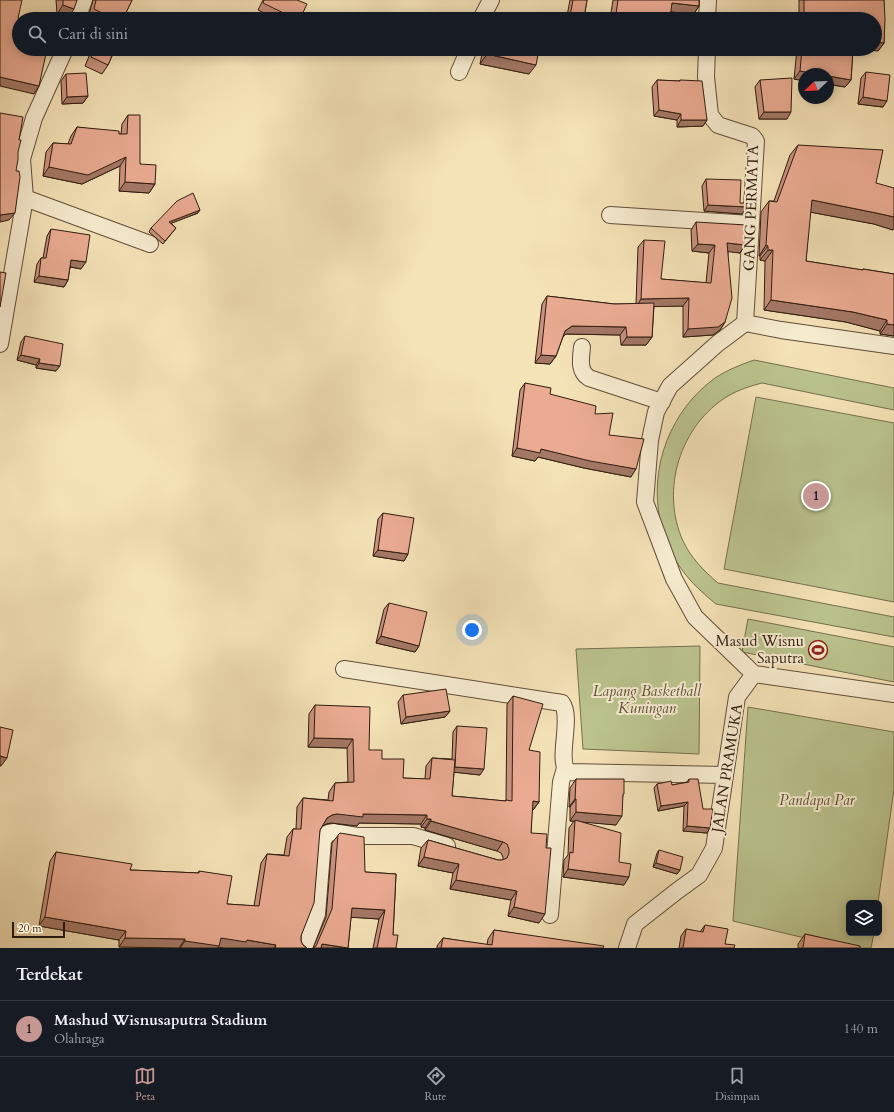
<!DOCTYPE html>
<html lang="id">
<head>
<meta charset="utf-8">
<style>
  body { margin:0; font-family:Cardo,serif; background:#20242c; color:#f1f3f6 }
  .controls { position:absolute; right:12px; bottom:12px; display:grid; overflow:hidden; border-radius:6px; box-shadow:0 2px 10px #0003 }
  .controls button { width:36px; height:36px; display:grid; place-items:center; padding:0; border:0; border-bottom:1px solid #363941; background:#171b24; color:#f1f3f6; font:20px sans-serif }
  .compass { position:absolute; left:798px; top:68px; width:36px; height:36px; border-radius:50%; background:#171b24; box-shadow:0 2px 10px #0003; rotate:247deg }
  .scale { position:absolute; left:12px; bottom:10px; width:53px; box-sizing:border-box; padding-left:4px; border:2px solid #301c0e; border-top:0; font-size:11px; line-height:14px; white-space:nowrap; color:#301c0e; -webkit-text-stroke:3px #f8edd1; paint-order:stroke }
  .you { position:absolute; left:472px; top:630px; width:14px; height:14px; margin:-10px; border:3px solid #fff; border-radius:50%; background:#1a73e8; box-shadow:0 0 0 6px #1a73e833 }
  .badge { display:grid; place-items:center; width:26px; height:26px; border-radius:50%; background:#c59692; color:#111; font-size:13px; font-weight:700 }
  .pin { position:absolute; translate:-50% -50%; border:2px solid #fff; box-shadow:0 1px 4px #0006 }
  .list { margin:0; padding:0; list-style:none }
  h2 { display:flex; justify-content:space-between; align-items:center; height:52px; margin:0; padding:0 16px; font-size:17px }
  h2 small { font-size:13px; font-weight:400; color:#9ea1a6 }
  .list li { display:grid; grid-template-columns:26px 1fr auto; gap:12px; align-items:center; box-sizing:border-box; height:56px; padding:0 16px; border-top:1px solid #363941 }
  .list b { display:block; font-size:15px; white-space:nowrap }
  .list p { margin:0; font-size:13px; white-space:nowrap; color:#9ea1a6 }
  .list em { font-size:13px; font-style:normal; color:#9ea1a6 }
  .icon { flex:none; width:22px; height:22px; fill:none; stroke:currentColor; stroke-width:2; stroke-linecap:round; stroke-linejoin:round }
  .map { position:relative; flex:none; width:894px; height:948px; overflow:hidden }
  .search { position:absolute; background:#171b24; box-shadow:0 2px 10px #0003; left:12px; right:12px; top:12px; height:44px; display:flex; align-items:center; gap:10px; box-sizing:border-box; padding:0 14px; border-radius:22px; color:#9ea1a6; font-size:15px }
  .sheet { height:108px; background:#171b24 }
  nav { display:flex; justify-content:space-around; align-items:center; box-sizing:border-box; height:56px; border-top:1px solid #363941; background:#171b24; font-size:11px; color:#9ea1a6 }
  nav a { display:grid; justify-items:center; gap:2px }
  nav .on { color:#c59692 }
  .map>svg:first-child { display:block }
  .green { fill:#bbc48f; stroke:#76704e }
  .lines { fill:none; stroke-linecap:round; stroke-linejoin:round }
  .street-casing { stroke:#614e38; stroke-width:18 }
  .street { stroke:#f8edd1; stroke-width:16 }
  .wall { fill:#c9937e; stroke:#301c0e }
  .shaded-wall { fill:#a47866; stroke:#301c0e }
  .building { fill:#eaab92; stroke:#301c0e }
  .labels { text-anchor:middle; dominant-baseline:central; stroke-width:4; stroke-linejoin:round; paint-order:stroke }
  .street-label { font-size:15px; fill:#301c0e; stroke:#f8edd1 }
  .poi-label { font-size:15px; fill:#301c0e; stroke:#f8edd1; text-anchor:end }
  .park-label { font-size:15px; font-style:italic; fill:#5a4e35; stroke:#f8edd1 }
</style>
</head>
<body>
<div class="map">
<svg width="894" height="948" viewBox="0 0 894 948">
  <rect width="100%" height="100%" fill="#f5e3b8"/>
  <filter id="stains"><feTurbulence type="fractalNoise" baseFrequency=".005" numOctaves="4"/><feColorMatrix values="0 0 0 0 .2 0 0 0 0 .09 0 0 0 0 .02 0 0 0 .5 -.17"/></filter>
  <radialGradient id="worn" r=".72"><stop offset=".6" stop-color="#630" stop-opacity="0"/><stop offset="1" stop-color="#630" stop-opacity=".3"/></radialGradient>
  <!-- green -->
  <path class="green" d="M754,360L894,388V410L762,383C750,386 738,390 728,396C680,425 660,490 683,541C691,558 704,571 718,583L894,617V637L716,604C700,591 685,577 675,559C672,554 671,548 669,542C666,535 662,527 660,520C649,466 671,410 715,378C727,370 740,365 754,360Z
    M756,397L894,423V602L724,569Z
    M748,619L894,647V682L742,652Z
    M700,646L699,754L583,749L576,649Z
    M748,707L894,732V789L878,903H849V933H874L871,948H847L733,921Z"/>
  <g class="lines">
    <!-- street casing -->
    <g class="street-casing">
      <path id="street" d="M77,19L84,0
        M481,19L491,0
        M707,19L708,0
        M707,49L706,77L710,115L718,125L752,136L756,141L745,323
        M459,72L469,49
        M25,198L150,244
        M610,215L751,224
        M0,344L25,198L22,159L34,118L65,49
        M582,347C581,358 578,371 589,378L662,402
        M344,669L562,703C573,719 556,760 568,772L725,775
        M754,674L695,617L674,579L645,502L650,440L656,412L670,386L717,344L745,323L781,330L894,346
        M550,915L561,782L565,768
        M304,948L317,914L323,840L328,833L333,832L357,836H413L447,846
        M627,948L635,924L677,891L699,875L714,848L737,697L754,674L894,694"/>
    </g>
    <!-- street -->
    <use href="#street" class="street"/>
  </g>
  <!-- wall -->
  <path class="wall" d="M56,0H77L68,18L57,14Z
    M93,0H132L123,19H90L88,18Z
    M263,0H297L300,19H277L258,10Z
    M570,0H587L584,18L593,19H543L547,14L567,16Z
    M613,0H699V6L693,15L671,12L670,19H610Z
    M799,0H884V43L878,51L875,19H799Z
    M92,49H115L108,65L102,74L85,66Z
    M483,49H539L529,74L480,64Z
    M797,49H853L851,80L845,87L794,79Z
    M866,72L883,107L858,104L861,78Z
    M66,74L88,96L83,103L62,104L61,81Z
    M657,80L679,81L680,80L707,120L703,126L677,127V120L654,116L652,87Z
    M760,80L787,119H759L755,87Z
    M128,115L140,164L155,184L149,193L119,191L120,166L82,184L43,176L46,152L53,143L68,144L71,136L77,127L121,134L122,124Z
    M798,145L876,183L893,230L874,224L810,212L806,261L862,270L863,269L894,274V336L880,334V331L846,322L764,310L765,261L760,260V256H759L761,212L769,201H774L790,155Z
    M706,179L740,203L742,214L704,211L702,186Z
    M198,213L171,223L176,228L163,244L149,232L151,228Z
    M696,222L745,245L740,253L728,251L725,322L720,330L713,335L683,337V306H654L652,337L646,345H621L620,335L566,334L563,337L556,356L550,364L535,363L542,304L547,296L614,304H636L638,247L644,240L661,279L706,283L709,253L692,251L691,230Z
    M51,229L81,269L70,267L68,280L64,287L34,282L37,264L41,258H43L47,236Z
    M25,336L56,371L36,368V365L17,360L21,342Z
    M525,383L595,414L609,435L631,477L584,468L538,457L535,461L512,456L520,390Z
    M383,513L408,554L404,561L373,556L378,519Z
    M389,603L419,646L415,652L376,643L384,609Z
    M403,695L450,711L445,717L401,724L398,702Z
    M513,696L529,750L539,802L533,810H532L531,833L539,923L508,916L511,900L450,889L453,873L418,866L421,848L428,840L498,860H503V857L501,853L497,851L425,830V828L421,827V824L359,823L357,826L331,823L326,824L322,826L320,830L301,936V941L303,945L307,948H224L218,947V948H177L119,947V940L39,926L50,861L56,852L130,870L198,873L199,871L227,904L254,906L261,863L267,854L284,855L287,837L293,829H296L297,807L303,798L328,800L329,792L335,783L348,782L347,748L308,747L309,714L315,705L369,750L382,759L403,778L425,779L426,766L432,758L452,759L453,732L457,726L480,775L454,772L452,796L505,801L506,800L507,704Z
    M576,779L623,795L616,825L578,821L619,862L624,885L563,877L564,860L568,855L569,828L574,821H570V807H569L570,788Z
    M689,779L707,833L683,831L684,806L658,811L654,788L657,784L672,785L687,782Z
    M340,833L365,872L396,874L393,935L396,948H373L379,919L351,917L348,948H313L326,917L332,843Z
    M659,850L680,870L677,874L653,867L657,853Z
    M705,925L725,944L734,948H679L681,936L686,929L700,932Z
    M494,930L603,948H437V946L443,938L487,945L488,939Z
    M805,934L860,948H798V944Z"/>
  <!-- shaded-wall -->
  <path class="shaded-wall" d="M672,3L699,6L693,15L666,11Z
    M63,5L74,9L68,18L57,14Z
    M616,14L646,19H612Z
    M875,42L884,43L878,51L862,49H875Z
    M487,54L536,65L529,74L480,64Z
    M800,71L816,74H804V81L794,79Z
    M828,76L851,80L845,87L828,84Z
    M0,77L39,86L34,94L0,86Z
    M88,96L83,103L62,104L67,97Z
    M863,97L887,101L883,107L858,104Z
    M659,110L681,114L677,120L654,116Z
    M764,112H791L787,119H759Z
    M681,120H707L703,126L677,127Z
    M126,157L120,166L82,184L43,176L49,167Z
    M125,182L155,184L149,193L119,191Z
    M812,200L881,214L894,217V228L893,230L874,224L804,211Z
    M708,205L747,207L742,214L704,211Z
    M200,210L198,213L167,225L169,222Z
    M15,213L9,220L0,222V215Z
    M727,243L745,245L740,253L722,251Z
    M698,244L715,245L709,253L692,251Z
    M766,245L768,246L760,256H759Z
    M768,250H773L765,261L760,260Z
    M71,260L86,262L81,269L67,266Z
    M39,276L68,280L64,287L34,282Z
    M689,298L683,306L636,307L641,299Z
    M771,300L853,312L887,320L880,331L846,322L764,310Z
    M725,322L720,330L713,335L683,337L688,329Z
    M887,324L894,325V336L880,334Z
    M572,326L626,327L620,335L566,334L559,339L565,331Z
    M627,337H652L646,345H621Z
    M21,355L40,359L36,365L17,360Z
    M541,355L556,356L550,364L535,363Z
    M39,363L60,366L56,371L36,368Z
    M517,448L541,449L636,469L631,477L584,468L538,457L535,461L512,456Z
    M378,550L408,554L404,561L373,556Z
    M381,636L419,646L415,652L376,643Z
    M450,711L445,717L401,724L406,717Z
    M314,738L353,739L347,748L308,747Z
    M0,756L7,758L1,766H0Z
    M455,767L484,769L480,775L452,772Z
    M575,799H576L570,807H569Z
    M533,801L539,802L533,810H527Z
    M688,802L684,806L658,811L661,806Z
    M576,812L622,816L616,825L570,821Z
    M337,814H363L427,815L421,824L359,823L357,826L331,823L326,824L321,827L327,818L332,815Z
    M427,819H431L425,828L421,827Z
    M431,821L503,842L497,851L425,830Z
    M687,826L710,828L707,833L683,831Z
    M424,857L459,864L453,873L418,866Z
    M656,863L680,870L677,874L653,867Z
    M568,869L629,877L624,885L563,877Z
    M456,880L517,891L511,900L450,889Z
    M514,907L545,914L539,923L508,916Z
    M352,908L385,910L379,919L346,917Z
    M45,917L126,931L119,940L39,926Z
    M125,938L185,939L179,948L119,947Z
    M221,938L247,940L276,945L274,948H224L218,947V948H180L185,941Z
    M322,944L348,948H319Z"/>
  <!-- building -->
  <path class="building" d="M0,0H22L18,18L20,19H19V28L18,32L19,33V49H47L39,86L0,77Z
    M63,0H77L74,9L63,5Z
    M96,0H132L123,19H107L108,16L94,9Z
    M264,0H297L307,4L300,19H296L263,3Z
    M573,0H587L584,18L593,19H547V14L570,16Z
    M618,0H699V6L672,3L670,19H646L616,14Z
    M804,0H884L885,19L884,43L875,42V19H804Z
    M94,49H115L108,65L91,57Z
    M488,49H539L536,65L487,54Z
    M802,49H853L851,80L828,76V74H816L800,71Z
    M866,72L890,75L887,101L863,97Z
    M86,73L88,96L67,97L66,74Z
    M792,78L791,112H764L760,80Z
    M657,80L680,81V80L702,81L707,120H681V114L659,110Z
    M0,113L23,117L19,140H21L18,152V159L16,171H19L20,177L15,213L0,215Z
    M128,115H140V164L156,165L155,184L125,182L126,157L88,175L49,167L53,143L71,144L77,127L119,131V134H127Z
    M798,145L883,150L876,183L894,188V217L881,214L812,200L806,261L863,270V269L894,274V325L887,324V320L853,312L771,300L773,250H768V246L766,245L769,201L777,202Z
    M706,179L741,180L740,203H747V207L708,205Z
    M193,193L200,210L169,222L176,228L165,241L151,228L177,201Z
    M696,222L746,225L745,245L727,243L732,298L725,322L718,327L688,329L689,298L641,299L644,240L665,241L661,279L711,283L715,245L698,244Z
    M51,229L90,235L86,262L71,260L68,280L39,276L41,258H46Z
    M0,272L6,273L0,307Z
    M547,296L614,304L654,303L652,337H627L626,327L572,326L565,331L556,356L541,355Z
    M25,336L63,344L60,366L39,363L40,359L21,355Z
    M525,383L551,388L550,394L596,406L595,414L613,413L609,435L644,439L636,469L590,461L541,449L540,453L517,448Z
    M383,513L414,518L408,554L378,550Z
    M389,603L427,612L419,646L381,636Z
    M446,689L450,711L406,717L403,695Z
    M513,696L543,704L529,750L540,752L539,802L533,801L531,833L547,834L546,848H551L545,914L514,907L517,891L456,880L459,864L424,857L428,840L498,860H502L507,858L509,853V849L507,844L503,842L431,821V819H427V815L363,814V817L337,814L332,815L327,818L320,830L314,903L301,936V941L303,945L307,948H275L276,945L247,940L246,942L221,938L219,946L185,941V939L125,938L126,931L45,917L56,852L132,864L130,870L199,873V871L232,876L227,904L259,906L267,854L289,856L293,829H301L303,798L333,801L335,783L354,782L353,739L314,738L315,705L370,707L369,750H382V759H404L403,778L430,779L432,758L455,760L452,796L506,801V800L512,801Z
    M457,726L487,728L484,769L455,767Z
    M0,727L13,730L7,758L0,756Z
    M576,779H624V794H623L622,816L576,812V799H575Z
    M689,779H698L703,809H713L710,828L687,826L688,802L661,806L657,784L671,781L672,785L689,782Z
    M575,820L621,833L619,862L631,864L629,877L568,869L570,852L573,853Z
    M340,833L364,837L365,872L396,874L393,935H398L396,948H377L385,910L352,908L348,948L322,944L321,948H313L316,946L332,909L338,835Z
    M659,850L683,857L680,870L656,863Z
    M705,925L728,929L725,944L735,945L734,948H683L686,929L703,932Z
    M494,930L604,946L603,948H441L443,938L492,945Z
    M805,934L860,946V948H803Z"/>
  <!-- icons -->
  <defs>
    <g id="stadium-ring" transform="scale(1)"><circle r="9.5" fill="#f8edd1" stroke="#8f2418" stroke-width="1.5"/><path d="M0-5a6.5 5 0 1 0 0 10a6.5 5 0 1 0 0-10ZM-3.5-1.8h7v3.6h-7Z" fill="#8f2418"/></g>
  </defs>
  <g fill-rule="evenodd">
    <use href="#stadium-ring" x="818" y="650"/>
  </g>
  <g class="labels">
    <!-- street labels -->
    <g class="street-label">
      <text transform="translate(751 208) rotate(-88)">GANG PERMATA</text>
      <text transform="translate(727 768) rotate(-81)">JALAN PRAMUKA</text>
    </g>
    <!-- poi labels -->
    <g class="poi-label">
      <text x="804" y="641">Masud Wisnu<tspan x="804" dy="17">Saputra</tspan></text>
    </g>
    <!-- park labels -->
    <g class="park-label">
      <text x="647" y="691">Lapang Basketball<tspan x="647" dy="17">Kuningan</tspan></text>
      <text x="817" y="800">Pandapa Par</text>
    </g>
  </g>
  <rect width="100%" height="100%" filter="url(#stains)"/>
  <rect width="100%" height="100%" fill="url(#worn)"/>
</svg>
<div class="controls">
<button><svg class="icon" aria-label="layers" viewBox="0 0 24 24"><path d="M12 4l9 5-9 5-9-5zM3 14l9 5 9-5"/></svg></button>
</div>
<svg class="compass" viewBox="-18 -18 36 36"><path d="M0-13l5 13h-10z" fill="#e53935"/><path d="M0 13l5-13h-10z" fill="#9ea1a6"/></svg>
<div class="scale">20 m</div>
<div class="you"></div>
<div class="pin badge" style="left:816px;top:496px">1</div>
<div class="search"><svg class="icon" aria-label="search" viewBox="0 0 24 24"><circle cx="10" cy="10" r="6"/><path d="M15 15l6 6"/></svg>Cari di sini</div>
</div>
<section class="sheet">
<h2>Terdekat<small></small></h2>
<ul class="list">
<li><span class="badge">1</span><div><b>Mashud Wisnusaputra Stadium</b><p>Olahraga</p></div><em>140 m</em></li>
</ul>
</section>
<nav>
<a class="on"><svg class="icon" aria-label="map" viewBox="0 0 24 24"><path d="M3 6l6-2 6 2 6-2v14l-6 2-6-2-6 2zM9 4v14M15 6v14"/></svg>Peta</a>
<a><svg class="icon" aria-label="directions" viewBox="0 0 24 24"><path d="M12 3l9 9-9 9-9-9zM9 14v-3h6M13 9l2 2-2 2"/></svg>Rute</a>
<a><svg class="icon" aria-label="saved" viewBox="0 0 24 24"><path d="M7 4h10v16l-5-4-5 4z"/></svg>Disimpan</a>
</nav>
</body>
</html>
